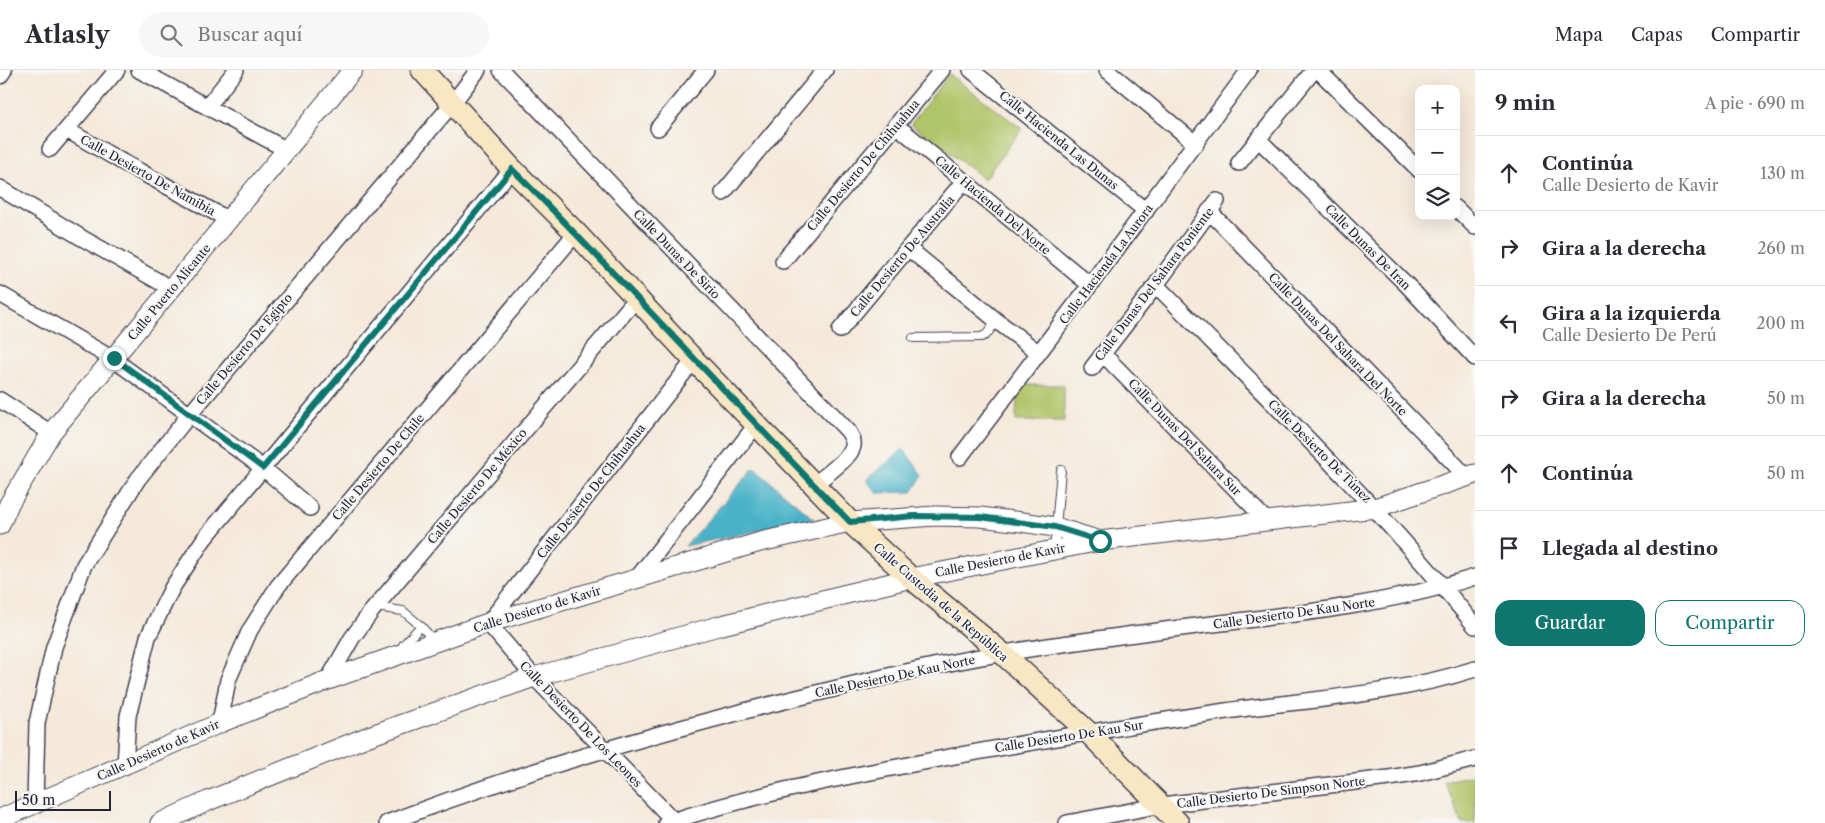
<!DOCTYPE html>
<html lang="es">
<head>
<meta charset="utf-8">
<style>
  body { margin:0; font-family:"Libre Caslon Text",serif; background:#f7f7f7; color:#2b2b33 }
  .controls { position:absolute; right:15px; top:15px; display:grid; overflow:hidden; border-radius:10px; box-shadow:0 5px 20px #0002 }
  .controls button { width:45px; height:45px; display:grid; place-items:center; padding:0; border:0; border-bottom:1px solid #e1e1e2; background:#fff; color:#2b2b33; font:25px sans-serif }
  .scale { position:absolute; left:15px; bottom:12px; width:96px; box-sizing:border-box; padding-left:5px; border:2px solid #22223b; border-top:0; font-size:14px; line-height:18px; white-space:nowrap; color:#22223b; -webkit-text-stroke:4px #f6f6f2; paint-order:stroke }
  .stop { position:absolute; width:15px; height:15px; margin:-11px; border:4px solid #0f766e; border-radius:50%; background:#fff }
  .stop.end { background:#0f766e; border-color:#fff; box-shadow:0 1px 5px #0008 }
  .list { margin:0; padding:0; list-style:none }
  h2 { display:flex; justify-content:space-between; align-items:center; height:65px; margin:0; padding:0 20px; font-size:21px }
  h2 small { font-size:16px; font-weight:400; color:#7c7c81 }
  .list li { display:grid; grid-template-columns:32px 1fr auto; gap:15px; align-items:center; box-sizing:border-box; height:75px; padding:0 20px; border-top:1px solid #e1e1e2 }
  .list b { display:block; font-size:19px; white-space:nowrap }
  .list p { margin:0; font-size:16px; white-space:nowrap; color:#7c7c81 }
  .list em { font-size:16px; font-style:normal; color:#7c7c81 }
  .actions { display:flex; gap:10px; padding:15px 20px }
  .actions a { flex:1; padding:11px 0; border:1px solid #0f766e; border-radius:15px; text-align:center; font-size:18px; color:#0f766e }
  .actions .main { background:#0f766e; color:#fff }
  .icon { flex:none; width:28px; height:28px; fill:none; stroke:currentColor; stroke-width:2; stroke-linecap:round; stroke-linejoin:round }
  .map { position:relative; flex:none; width:1475px; height:753px; overflow:hidden }
  header { display:flex; align-items:center; gap:30px; box-sizing:border-box; height:70px; padding:0 25px; background:#fff; border-bottom:1px solid #e1e1e2 }
  header strong { font-size:24px }
  nav { display:flex; gap:28px; margin-inline-start:auto; font-size:18px }
  .search { width:350px; height:45px; background:#f7f7f7; display:flex; align-items:center; gap:12px; box-sizing:border-box; padding:0 18px; border-radius:28px; color:#7c7c81; font-size:19px }
  main { display:flex }
  aside { flex:1; background:#fff }
  .map>svg:first-child { display:block }
  .green { fill:#b0c469; stroke:#697352 }
  .water { fill:#49b2c8; stroke:#366a82 }
  .lines { fill:none; stroke-linecap:round; stroke-linejoin:round }
  .service-casing { stroke:#424053; stroke-width:10 }
  .minor-casing { stroke:#424053; stroke-width:18 }
  .tertiary-casing { stroke:#424053; stroke-width:21 }
  .secondary-casing { stroke:#424053; stroke-width:24 }
  .service { stroke:#fff; stroke-width:8 }
  .minor { stroke:#fff; stroke-width:15 }
  .tertiary { stroke:#fff; stroke-width:19 }
  .secondary { stroke:#f9e7c3; stroke-width:21 }
  .route { stroke:#0f766e; stroke-width:6 }
  .labels { text-anchor:middle; dominant-baseline:central; stroke-width:4; stroke-linejoin:round; paint-order:stroke }
  .street-label { font-size:12px; fill:#22223b; stroke:#f6f6f2 }
</style>
</head>
<body>
<header>
<strong>Atlasly</strong>
<div class="search"><svg class="icon" aria-label="search" viewBox="0 0 24 24"><circle cx="10" cy="10" r="6"/><path d="M15 15l6 6"/></svg>Buscar aquí</div>
<nav><a>Mapa</a><a>Capas</a><a>Compartir</a></nav>
</header>
<main>
<div class="map">
<svg width="1475" height="753" viewBox="0 0 1475 753">
  <rect width="100%" height="100%" fill="#f6f6f2"/>
  <filter id="ink" filterUnits="userSpaceOnUse"><feTurbulence type="fractalNoise" baseFrequency=".02" numOctaves="2"/><feDisplacementMap in="SourceGraphic" scale="10" xChannelSelector="R" yChannelSelector="G"/><feConvolveMatrix kernelMatrix="1 2 1 2 8 2 1 2 1" color-interpolation-filters="sRGB"/></filter>
  <filter id="wash" filterUnits="userSpaceOnUse"><feTurbulence type="fractalNoise" baseFrequency=".0096" numOctaves="4" result="noise"/><feDisplacementMap in="SourceGraphic" scale="20" xChannelSelector="R" yChannelSelector="G"/><feGaussianBlur stdDeviation="1.12" result="paint"/><feColorMatrix in="noise" values="0 0 0 0 0 0 0 0 0 0 0 0 0 0 0 0 0 1.4 0 .05"/><feComposite in="paint" operator="in"/></filter>
  <g filter="url(#wash)">
    <rect width="100%" height="100%" fill="#f5e9d9"/>
    <!-- green -->
    <path class="green" d="M949,4L1022,59L984,109L911,54Z
      M1017,315H1064V351H1016Z
      M1475,705V753H1462L1444,711Z"/>
    <!-- water -->
    <path class="water" d="M903,379L923,405L912,422L877,423L866,410Z
      M754,398L814,449L685,476Z"/>
  </g>
  <g filter="url(#ink)">
    <g class="lines">
      <!-- service casing -->
      <g class="service-casing">
        <path id="service" d="M913,268L981,267L986,265L997,251
          M1054,480L1061,400
          M376,537L403,541L421,556
          M403,581V575L421,556L434,571"/>
      </g>
      <!-- minor casing -->
      <g class="minor-casing">
        <path id="minor" d="M139,0L287,80
          M501,0L848,361C851,366 854,370 853,376C852,387 823,407 814,415
          M971,0L1146,141
          M1107,0L1196,74
          M1318,0L1419,100
          M0,6L4,0
          M207,37L236,0
          M896,55L1090,215
          M658,58L706,0
          M67,60L119,90L229,150
          M1258,69L1407,215L1475,288
          M50,79L117,0
          M1239,93L1314,0
          M0,118L82,168L172,219
          M723,123L825,0
          M1456,138L1475,157
          M1209,141L1467,407
          M908,178L997,251L1039,283
          M783,191L942,0
          M1156,215C1265,326 1378,434 1475,556
          M0,224L113,289L263,398L310,438
          M840,260L964,111
          M1103,284L1267,451
          M1092,298L1156,215L1217,131
          M0,330L51,363
          M960,387L1090,215L1249,0
          M637,508L756,355
          M328,610L352,568L371,542L637,228
          M220,653L228,610L250,560L278,516L576,163
          M125,696L128,646L148,567L172,518L204,469L512,99
          M35,733L37,653L54,577L84,495L138,409L190,344L452,34L478,0
          M387,753C511,705 639,668 768,635C846,616 924,596 1004,583C1076,571 1149,562 1221,553C1307,543 1392,533 1475,507
          M666,753C745,727 827,710 908,695C1014,674 1120,657 1226,641C1310,629 1394,625 1475,599
          M676,753L534,607L488,553L694,290
          M1067,753L1162,735L1389,708L1420,703L1475,689"/>
      </g>
      <!-- tertiary casing -->
      <g class="tertiary-casing">
        <path id="tertiary" d="M0,455L9,434L51,363L353,0
          M0,749L220,653L328,610L488,553L760,472L850,452L935,446L980,447L1022,452L1055,457L1097,470
          M160,753L208,731L369,666L534,607L722,555L911,508L1100,471L1375,438L1475,404"/>
      </g>
      <!-- secondary casing -->
      <g class="secondary-casing">
        <path id="secondary" d="M422,0L512,99L576,163L694,290L850,452L911,508L1002,583L1088,662L1178,753"/>
      </g>
      <!-- service -->
      <use href="#service" class="service"/>
      <!-- minor -->
      <use href="#minor" class="minor"/>
      <!-- tertiary -->
      <use href="#tertiary" class="tertiary"/>
      <!-- secondary -->
      <use href="#secondary" class="secondary"/>
    </g>
  </g>
  <g class="lines" filter="url(#ink)">
    <!-- route -->
    <path class="route" d="M114,288L263,398L512,99C627,214 736,335 850,452L914,446L980,447L1055,457L1100,471"/>
  </g>
  <g class="labels">
    <!-- street labels -->
    <g class="street-label">
      <text transform="translate(1059 70) rotate(39)">Calle Hacienda Las Dunas</text>
      <text transform="translate(863 95) rotate(-50)">Calle Desierto De Chihuahua</text>
      <text transform="translate(148 105) rotate(29)">Calle Desierto De Namibia</text>
      <text transform="translate(993 135) rotate(40)">Calle Hacienda Del Norte</text>
      <text transform="translate(1368 177) rotate(45)">Calle Dunas De Iran</text>
      <text transform="translate(677 184) rotate(46)">Calle Dunas De Sirio</text>
      <text transform="translate(902 186) rotate(-50)">Calle Desierto De Australia</text>
      <text transform="translate(1106 194) rotate(-53)">Calle Hacienda La Aurora</text>
      <text transform="translate(1154 214) rotate(-53)">Calle Dunas Del Sahara Poniente</text>
      <text transform="translate(169 222) rotate(-50)">Calle Puerto Alicante</text>
      <text transform="translate(1338 274) rotate(46)">Calle Dunas Del Sahara Del Norte</text>
      <text transform="translate(244 279) rotate(-50)">Calle Desierto De Egipto</text>
      <text transform="translate(1185 367) rotate(46)">Calle Dunas Del Sahara Sur</text>
      <text transform="translate(1320 381) rotate(45)">Calle Desierto De Túnez</text>
      <text transform="translate(378 397) rotate(-50)">Calle Desierto De Chile</text>
      <text transform="translate(477 416) rotate(-50)">Calle Desierto De México</text>
      <text transform="translate(591 421) rotate(-52)">Calle Desierto De Chihuahua</text>
      <text transform="translate(1000 490) rotate(-11)">Calle Desierto de Kavir</text>
      <text transform="translate(941 532) rotate(41)">Calle Custodia de la República</text>
      <text transform="translate(537 539) rotate(-17)">Calle Desierto de Kavir</text>
      <text transform="translate(1294 543) rotate(-8)">Calle Desierto De Kau Norte</text>
      <text transform="translate(895 606) rotate(-12)">Calle Desierto De Kau Norte</text>
      <text transform="translate(581 654) rotate(46)">Calle Desierto De Los Leones</text>
      <text transform="translate(1069 666) rotate(-9)">Calle Desierto De Kau Sur</text>
      <text transform="translate(158 680) rotate(-24)">Calle Desierto de Kavir</text>
      <text transform="translate(1271 722) rotate(-7)">Calle Desierto De Simpson Norte</text>
    </g>
  </g>
</svg>
<div class="controls">
<button>+</button>
<button>−</button>
<button><svg class="icon" aria-label="layers" viewBox="0 0 24 24"><path d="M12 4l9 5-9 5-9-5zM3 14l9 5 9-5"/></svg></button>
</div>
<div class="scale">50 m</div>
<div class="stop" style="left:1100px;top:471px"></div>
<div class="stop end" style="left:114px;top:288px"></div>
</div>
<aside>
<h2>9 min<small>A pie · 690 m</small></h2>
<ul class="list">
<li><svg class="icon" aria-label="ahead" viewBox="0 0 24 24"><path d="M12 20V5M6 11l6-6 6 6"/></svg><div><b>Continúa</b><p>Calle Desierto de Kavir</p></div><em>130 m</em></li>
<li><svg class="icon" aria-label="right" viewBox="0 0 24 24"><path d="M7 20v-9h11M14 6l5 5-5 5"/></svg><div><b>Gira a la derecha</b></div><em>260 m</em></li>
<li><svg class="icon" aria-label="left" viewBox="0 0 24 24"><path d="M17 20v-9H6M10 6l-5 5 5 5"/></svg><div><b>Gira a la izquierda</b><p>Calle Desierto De Perú</p></div><em>200 m</em></li>
<li><svg class="icon" aria-label="right" viewBox="0 0 24 24"><path d="M7 20v-9h11M14 6l5 5-5 5"/></svg><div><b>Gira a la derecha</b></div><em>50 m</em></li>
<li><svg class="icon" aria-label="ahead" viewBox="0 0 24 24"><path d="M12 20V5M6 11l6-6 6 6"/></svg><div><b>Continúa</b></div><em>50 m</em></li>
<li><svg class="icon" aria-label="arrive" viewBox="0 0 24 24"><path d="M6 21V4h12l-3 4 3 4H6"/></svg><div><b>Llegada al destino</b></div></li>
</ul>
<div class="actions"><a class="main">Guardar</a><a>Compartir</a></div>
</aside>
</main>
</body>
</html>
